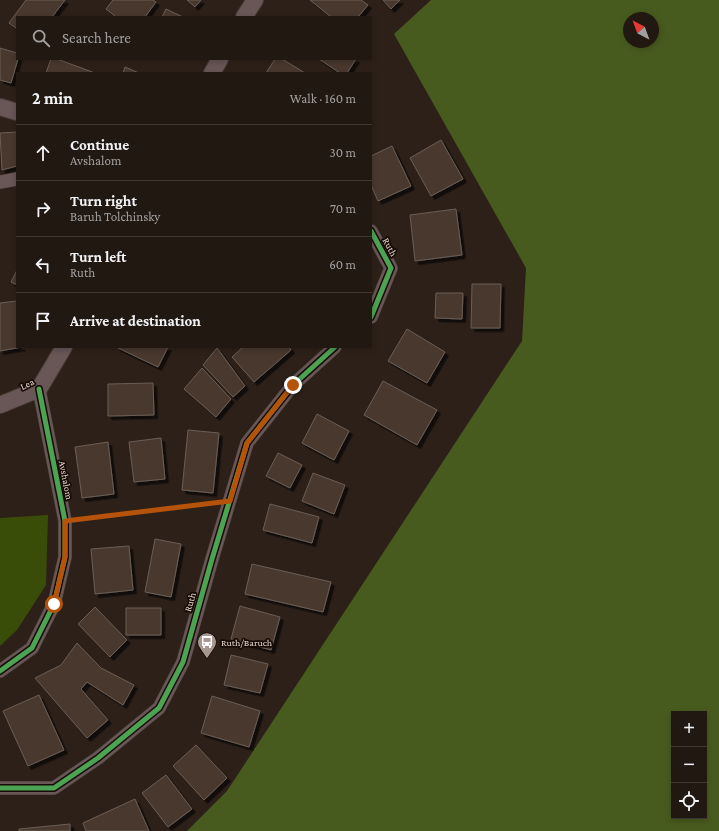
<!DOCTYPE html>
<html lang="en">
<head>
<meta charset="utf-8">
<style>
  body { margin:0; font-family:"Crimson Pro",serif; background:#2a211b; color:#f1f3f6 }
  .controls { position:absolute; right:12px; bottom:12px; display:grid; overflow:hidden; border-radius:0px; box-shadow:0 2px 6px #0003 }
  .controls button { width:36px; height:36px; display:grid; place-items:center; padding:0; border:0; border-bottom:1px solid #3f3732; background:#221812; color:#f1f3f6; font:20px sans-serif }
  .compass { position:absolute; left:623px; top:12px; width:36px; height:36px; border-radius:50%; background:#221812; box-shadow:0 2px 6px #0003; rotate:319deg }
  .stop { position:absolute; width:12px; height:12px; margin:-9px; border:3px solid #b45309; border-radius:50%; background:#fff }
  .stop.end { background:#b45309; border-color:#fff; box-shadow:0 1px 4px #0008 }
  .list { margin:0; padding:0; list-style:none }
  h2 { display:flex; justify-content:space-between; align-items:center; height:52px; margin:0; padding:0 16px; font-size:17px }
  h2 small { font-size:13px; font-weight:400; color:#a2a09f }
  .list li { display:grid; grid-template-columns:26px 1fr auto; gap:12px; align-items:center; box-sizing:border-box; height:56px; padding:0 16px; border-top:1px solid #3f3732 }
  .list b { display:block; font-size:15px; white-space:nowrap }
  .list p { margin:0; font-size:13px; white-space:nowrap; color:#a2a09f }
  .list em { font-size:13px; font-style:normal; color:#a2a09f }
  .icon { flex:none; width:22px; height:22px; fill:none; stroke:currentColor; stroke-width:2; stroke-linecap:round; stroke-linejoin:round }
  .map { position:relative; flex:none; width:719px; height:831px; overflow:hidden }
  .search { position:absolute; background:#221812; box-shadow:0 2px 6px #0003; left:16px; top:16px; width:356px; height:44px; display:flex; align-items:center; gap:10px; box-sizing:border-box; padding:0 14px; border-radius:0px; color:#a2a09f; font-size:15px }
  .panel { position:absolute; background:#221812; box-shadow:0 2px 6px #0003; left:16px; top:72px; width:356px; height:276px; border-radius:0px }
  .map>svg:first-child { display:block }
  .green { fill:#3a4d08 }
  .forest { fill:#485b1e; fill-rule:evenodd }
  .building { fill:#4a392d; stroke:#695e57; filter:url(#shadow) }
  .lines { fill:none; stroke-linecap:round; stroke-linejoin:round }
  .minor-casing { stroke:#493e37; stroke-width:14 }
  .tertiary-casing { stroke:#493e37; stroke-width:18 }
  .path { stroke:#645654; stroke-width:2.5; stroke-dasharray:4 2; stroke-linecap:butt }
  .minor { stroke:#695657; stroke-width:13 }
  .tertiary { stroke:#695657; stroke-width:16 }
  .cycleway-casing { stroke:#160b06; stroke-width:8 }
  .cycleway { stroke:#4ca352; stroke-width:5 }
  .route { stroke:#b45309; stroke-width:5 }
  .labels { text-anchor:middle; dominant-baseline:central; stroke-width:3.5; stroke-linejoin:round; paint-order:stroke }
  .street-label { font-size:10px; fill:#e8d7ce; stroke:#160b06 }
  .poi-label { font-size:10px; fill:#e8d7ce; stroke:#160b06; text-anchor:start }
</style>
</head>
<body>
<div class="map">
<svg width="719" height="831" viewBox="0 0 719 831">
  <defs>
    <filter id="shadow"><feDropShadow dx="3.5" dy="3.5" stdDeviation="0" flood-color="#0009"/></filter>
  </defs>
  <rect width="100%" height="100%" fill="#2d2018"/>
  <!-- green -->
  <path class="green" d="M48,515L46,585L17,630L0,646V518Z"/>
  <!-- forest -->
  <path class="forest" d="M431,0H719V831H187L227,791L522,341L526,268L394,34ZM629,18H653V42H629ZM674,714H704V816H674Z"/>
  <!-- building -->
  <path class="building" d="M26,0H65L52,17H17V29L9,23Z
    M113,0H153L156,2L145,17H116L106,9Z
    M187,0H201L195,7Z
    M310,0H361L368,5L358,17H331Z
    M383,0H400L391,9Z
    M166,9L183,17H162Z
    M0,48L17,53L18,59L11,83L0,80Z
    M51,59H57L95,73H46Z
    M275,59H282L305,73H266Z
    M319,59H356L347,73H340Z
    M125,67L139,73H123Z
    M17,132V166L2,170L0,133Z
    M441,140L463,179L431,196L410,158Z
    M392,146L411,186L378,201L371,185V156Z
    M456,209L462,255L415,261L410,215Z
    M17,270V285L11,282Z
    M472,284H501L500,328H471Z
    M436,293H463L462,319L435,318Z
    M17,301V347H22L0,351V303Z
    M407,329L445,352L427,383L388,361Z
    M116,347H168L158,367Z
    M243,347H289L291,350L254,382L232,357Z
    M217,348L245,386L233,397L203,365Z
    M202,368L231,399L216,417L184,389Z
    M383,381L437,410L417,445L364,415Z
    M153,383L154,415L108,416V384Z
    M317,414L349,431L334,460L302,443Z
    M188,430L219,433L213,493L182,490Z
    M161,438L165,479L134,482L129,442Z
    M108,442L114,494L82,498L75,447Z
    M278,453L302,465L290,488L266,476Z
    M313,473L345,485L334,514L302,501Z
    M270,504L319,517L312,543L263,530Z
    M155,539L181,544L171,597L145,592Z
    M129,546L133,590L95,594L91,549Z
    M252,564L331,582L323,612L245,594Z
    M240,606L280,617L271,650L231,639Z
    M95,607L127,640L110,657L78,624Z
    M126,608H161V635H126Z
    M77,643L101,668L134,685L123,705L87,682L81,689L108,720L87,738L35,678L61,665Z
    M231,655L268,664L260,693L224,685Z
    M39,695L64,750L28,766L3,711Z
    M212,696L260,711L249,747L201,733Z
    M196,745L227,778L204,800L173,766Z
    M166,775L192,809L168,827L142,793Z
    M135,799L149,831H86L83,823Z
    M70,824V831H19V829Z"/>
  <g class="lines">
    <!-- minor casing -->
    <g class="minor-casing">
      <path id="minor" d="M0,182L17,179
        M371,231L391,268L371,317
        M0,671L32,648L54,604L65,557V521L39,389
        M0,788H54L98,758L159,708L183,662L212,559L247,443L293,385L335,347"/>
    </g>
    <!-- tertiary casing -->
    <g class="tertiary-casing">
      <path id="tertiary" d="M244,17L255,0
        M212,73L220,59
        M0,107L17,112
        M0,405L39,389L64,347"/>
    </g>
    <!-- path -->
    <path class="path" d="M78,519L214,503"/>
    <!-- minor -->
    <use href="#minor" class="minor"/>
    <!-- tertiary -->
    <use href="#tertiary" class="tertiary"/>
    <!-- cycleway casing -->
    <g class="cycleway-casing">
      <path id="cycleway" d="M371,231L391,268L371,317
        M0,671L32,648L54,604L65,557V521L39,389
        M0,788H54L98,758L159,708L183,662L212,559L247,443L293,385L335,347"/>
    </g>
    <!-- cycleway -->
    <use href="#cycleway" class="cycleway"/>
  </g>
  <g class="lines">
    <!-- route -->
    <path class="route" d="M54,604L65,557V521L230,501L247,443L293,385"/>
  </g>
  <!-- icons -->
  <defs>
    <g id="bus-pin" transform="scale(1)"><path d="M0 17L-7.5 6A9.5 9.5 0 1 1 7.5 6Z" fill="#a7978e" stroke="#160b06"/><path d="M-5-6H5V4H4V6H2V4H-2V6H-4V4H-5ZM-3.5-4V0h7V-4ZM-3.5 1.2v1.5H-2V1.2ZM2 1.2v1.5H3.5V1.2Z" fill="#fff"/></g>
  </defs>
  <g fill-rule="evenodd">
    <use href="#bus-pin" x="207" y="642"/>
  </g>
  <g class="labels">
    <!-- street labels -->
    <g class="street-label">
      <text transform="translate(390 247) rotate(62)">Ruth</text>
      <text transform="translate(27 384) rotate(-26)">Lea</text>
      <text transform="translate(66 480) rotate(79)">Avshalom</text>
      <text transform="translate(190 602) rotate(-75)">Ruth</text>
    </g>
    <!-- poi labels -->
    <g class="poi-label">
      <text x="221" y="642">Ruth/Baruch</text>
    </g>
  </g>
</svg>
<div class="controls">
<button>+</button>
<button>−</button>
<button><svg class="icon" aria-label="locate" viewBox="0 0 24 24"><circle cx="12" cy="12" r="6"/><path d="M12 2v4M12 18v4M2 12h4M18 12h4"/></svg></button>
</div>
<svg class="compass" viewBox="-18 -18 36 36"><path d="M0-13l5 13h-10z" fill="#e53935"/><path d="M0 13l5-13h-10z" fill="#a2a09f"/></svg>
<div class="stop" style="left:54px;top:604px"></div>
<div class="stop end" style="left:293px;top:385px"></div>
<div class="search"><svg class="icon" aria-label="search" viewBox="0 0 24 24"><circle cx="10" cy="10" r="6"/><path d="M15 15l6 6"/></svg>Search here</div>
<section class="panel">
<h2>2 min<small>Walk · 160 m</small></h2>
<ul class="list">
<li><svg class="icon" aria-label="ahead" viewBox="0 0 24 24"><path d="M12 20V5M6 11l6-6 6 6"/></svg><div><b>Continue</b><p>Avshalom</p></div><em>30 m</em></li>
<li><svg class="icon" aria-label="right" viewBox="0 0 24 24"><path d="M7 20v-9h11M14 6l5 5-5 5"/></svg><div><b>Turn right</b><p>Baruh Tolchinsky</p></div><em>70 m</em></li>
<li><svg class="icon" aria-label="left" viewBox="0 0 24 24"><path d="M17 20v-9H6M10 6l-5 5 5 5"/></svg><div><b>Turn left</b><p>Ruth</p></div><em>60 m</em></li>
<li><svg class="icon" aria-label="arrive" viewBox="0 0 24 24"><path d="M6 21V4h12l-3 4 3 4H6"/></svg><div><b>Arrive at destination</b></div></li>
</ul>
</section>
</div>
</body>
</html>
